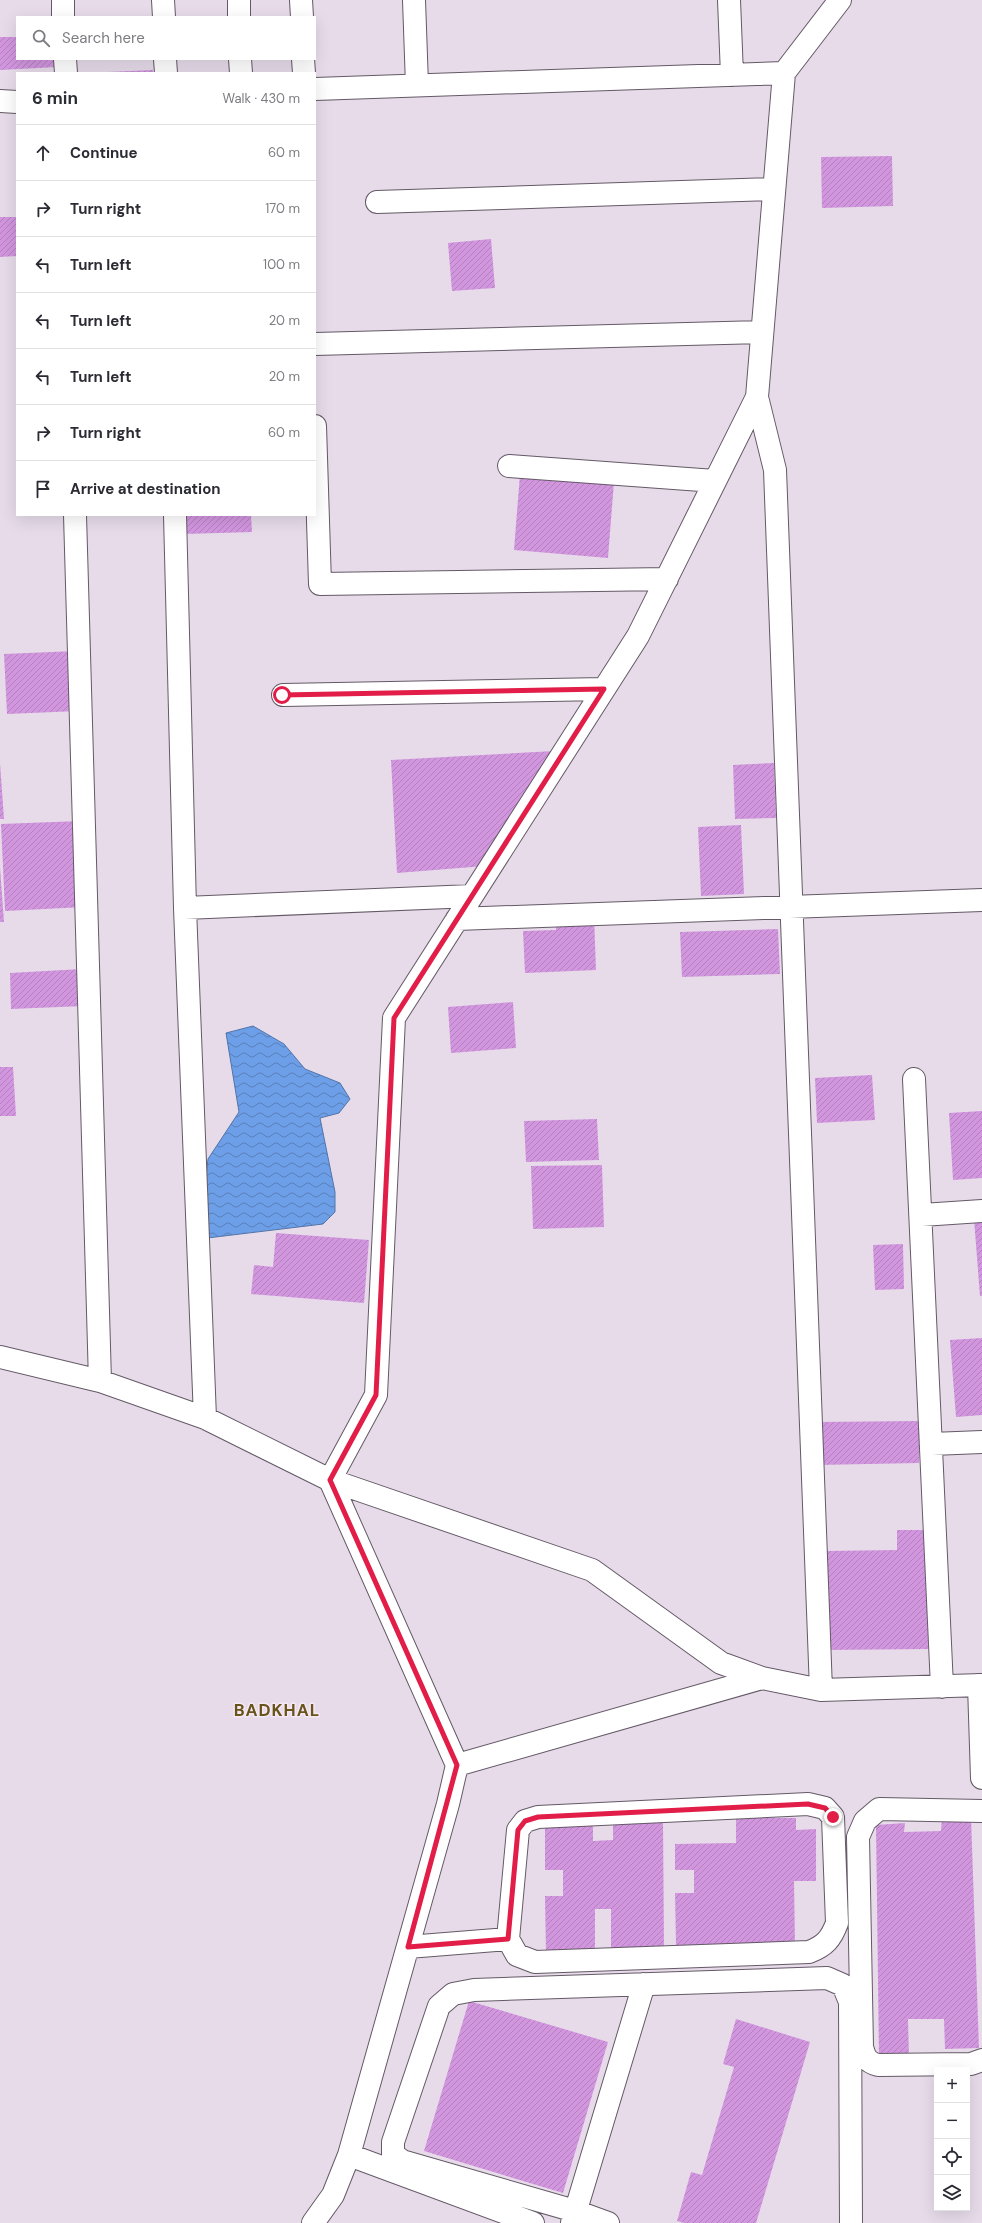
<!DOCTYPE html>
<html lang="en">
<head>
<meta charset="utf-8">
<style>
  body { margin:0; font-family:"DM Sans",sans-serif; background:#f7f7f7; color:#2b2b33 }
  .controls { position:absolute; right:12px; bottom:12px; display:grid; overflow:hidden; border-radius:0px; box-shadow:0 4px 16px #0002 }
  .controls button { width:36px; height:36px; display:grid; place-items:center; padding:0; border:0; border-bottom:1px solid #e1e1e2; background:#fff; color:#2b2b33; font:20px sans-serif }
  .stop { position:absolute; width:12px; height:12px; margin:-9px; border:3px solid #e11d48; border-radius:50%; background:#fff }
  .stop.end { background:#e11d48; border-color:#fff; box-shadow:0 1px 4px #0008 }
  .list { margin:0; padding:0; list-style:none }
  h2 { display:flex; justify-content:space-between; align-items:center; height:52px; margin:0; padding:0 16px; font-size:17px }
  h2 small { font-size:13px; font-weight:400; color:#7c7c81 }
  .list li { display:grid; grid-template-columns:26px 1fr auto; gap:12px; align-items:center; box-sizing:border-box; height:56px; padding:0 16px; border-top:1px solid #e1e1e2 }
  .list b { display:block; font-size:15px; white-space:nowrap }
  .list em { font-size:13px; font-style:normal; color:#7c7c81 }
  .icon { flex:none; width:22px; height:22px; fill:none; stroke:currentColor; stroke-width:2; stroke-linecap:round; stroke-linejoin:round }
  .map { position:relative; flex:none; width:982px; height:2223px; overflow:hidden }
  .search { position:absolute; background:#fff; box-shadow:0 4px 16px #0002; left:16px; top:16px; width:300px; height:44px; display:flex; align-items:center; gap:10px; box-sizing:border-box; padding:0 14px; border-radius:0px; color:#7c7c81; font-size:15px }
  .panel { position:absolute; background:#fff; box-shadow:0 4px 16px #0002; left:16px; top:72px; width:300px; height:444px; border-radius:0px }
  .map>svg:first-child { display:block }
  .water { fill:url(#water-waves); stroke:#5274a8 }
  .building { fill:url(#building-hatch) }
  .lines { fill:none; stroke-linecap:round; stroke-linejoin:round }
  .minor-casing { stroke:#645966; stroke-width:24 }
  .minor { stroke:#fff; stroke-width:22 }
  .route { stroke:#e11d48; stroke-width:5 }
  .labels { text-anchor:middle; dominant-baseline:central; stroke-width:3; stroke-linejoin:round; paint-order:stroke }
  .district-label { font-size:17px; font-weight:bold; letter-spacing:1px; fill:#685419; stroke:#f4e8f7 }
</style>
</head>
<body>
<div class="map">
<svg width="982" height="2223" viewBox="0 0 982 2223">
  <defs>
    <pattern id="water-waves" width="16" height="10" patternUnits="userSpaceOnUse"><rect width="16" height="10" fill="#6c9fe7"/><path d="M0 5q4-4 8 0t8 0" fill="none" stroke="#5880ba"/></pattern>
    <pattern id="building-hatch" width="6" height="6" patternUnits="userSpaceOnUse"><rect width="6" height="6" fill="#d296df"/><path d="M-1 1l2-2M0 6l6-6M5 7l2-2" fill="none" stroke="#b380be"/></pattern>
  </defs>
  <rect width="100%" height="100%" fill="#e7dbea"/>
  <!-- water -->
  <path class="water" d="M253,1026L284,1044L305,1069L340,1083L350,1099L339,1113L320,1118L335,1192V1212L323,1224L199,1239L208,1159L239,1112L226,1033Z"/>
  <!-- building -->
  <path class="building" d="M0,37H17V59H56L57,67L0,70Z
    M153,70V73H108V72Z
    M892,156L893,206L822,208L821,157Z
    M0,217H17V256L0,257Z
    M491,239L495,288L452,291L448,243Z
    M520,474L614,482L608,558L514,550Z
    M184,515H251L252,532L184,534Z
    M75,651L78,711L7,714L4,654Z
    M554,751L485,866L397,873L391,760Z
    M0,763L4,819H0Z
    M774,763L776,818L735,819L733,765Z
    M80,821L84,907L5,911L1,824Z
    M741,825L744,894L701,896L698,827Z
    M0,867L4,922H0Z
    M594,916L596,970L525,973L523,931L556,930V918Z
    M778,929L780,974L682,977L680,932Z
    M82,969L84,1006L11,1009L10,973Z
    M513,1002L516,1048L451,1053L448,1007Z
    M0,1067H13L16,1116H0Z
    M872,1075L875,1120L817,1123L815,1078Z
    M982,1111V1178L953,1180L949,1113Z
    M597,1119L599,1160L526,1162L524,1121Z
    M602,1165L604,1227L533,1229L531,1166Z
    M982,1218V1296H980L974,1219Z
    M276,1233L369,1240L364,1303L251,1294L254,1265L273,1267Z
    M903,1244L904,1289L875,1290L873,1245Z
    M982,1338V1415L956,1417L950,1340Z
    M919,1421V1463L817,1465V1422Z
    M897,1530H927L928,1649L827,1650L825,1551L897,1550Z
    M971,1817L979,2048L945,2049L944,2019H908L909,2058L879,2059L876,1825L905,1823L904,1832L941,1831L942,1818Z
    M736,1818H796V1830L816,1829V1881H794L795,1944L676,1945L675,1893H694V1870H675V1844L736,1843Z
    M663,1820L664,1949H611V1909H595V1953L546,1954L545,1896H563V1870H545V1822L593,1821V1841L613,1840V1821Z
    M469,2001L608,2042L563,2193L424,2151Z
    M736,2019L810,2042L756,2223H684L677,2221L691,2172L702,2175L734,2067L723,2064Z"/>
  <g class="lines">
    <!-- minor casing -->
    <g class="minor-casing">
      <path id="minor" d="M63,0V17
        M163,0L164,17
        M239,0V17
        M301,0L302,17
        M414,0L417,85
        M729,0L732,75
        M65,59L66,73
        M165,59L166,73
        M240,59L241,73
        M303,59L304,73
        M315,89L784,73
        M0,101L17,102
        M377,202L774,189
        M315,344L762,332
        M757,397L775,470L821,1690
        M315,426L320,584L667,579
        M509,466L715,481
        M75,515L100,1381
        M175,515L185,908L205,1418
        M283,695L604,689
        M185,908L472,896
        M457,919L982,900
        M914,1079L942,1687
        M922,1215L982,1211
        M0,1357L100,1381L205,1418L330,1480L592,1570L721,1663L762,1678L821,1690L982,1685
        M932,1444L982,1442
        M979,1685L982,1778
        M457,1765L762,1678
        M982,1811L879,1809L865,1821L858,1837L862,2047C865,2058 867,2062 878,2065L971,2064L982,2060
        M408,1947L508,1939L517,1955L535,1962L809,1952C825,1946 831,1939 837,1923L833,1817L825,1808L808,1804L538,1817L525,1821L518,1830L508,1939
        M349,2155L533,2223
        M313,2223L333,2195L349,2155L448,1804L457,1765L330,1480L376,1395L394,1018L638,636L757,397L784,73L840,0
        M572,2223L644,1984
        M608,2223L575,2211L402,2161L393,2154V2142L439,2006L453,1994L474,1990L827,1978L843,1985L850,2002L851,2223"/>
    </g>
    <!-- minor -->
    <use href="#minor" class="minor"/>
  </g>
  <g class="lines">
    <!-- route -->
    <path class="route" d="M282,695L604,689L394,1018L376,1395L330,1480L457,1765L408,1947L508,1939L518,1830L525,1821L538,1817L808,1804L825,1808L833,1817"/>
  </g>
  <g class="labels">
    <!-- district labels -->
    <g class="district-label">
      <text x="277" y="1710">BADKHAL</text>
    </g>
  </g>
</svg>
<div class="controls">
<button>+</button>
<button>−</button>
<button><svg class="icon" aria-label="locate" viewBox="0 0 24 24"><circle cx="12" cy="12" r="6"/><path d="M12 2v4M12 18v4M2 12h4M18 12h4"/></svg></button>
<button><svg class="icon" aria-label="layers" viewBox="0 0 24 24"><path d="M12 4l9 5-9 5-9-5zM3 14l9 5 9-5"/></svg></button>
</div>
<div class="stop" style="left:282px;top:695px"></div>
<div class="stop end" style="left:833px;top:1817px"></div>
<div class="search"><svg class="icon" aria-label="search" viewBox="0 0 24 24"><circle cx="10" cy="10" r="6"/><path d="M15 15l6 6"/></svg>Search here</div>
<section class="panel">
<h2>6 min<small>Walk · 430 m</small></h2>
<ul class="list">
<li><svg class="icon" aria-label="ahead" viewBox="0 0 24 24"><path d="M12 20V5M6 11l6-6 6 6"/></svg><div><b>Continue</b></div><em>60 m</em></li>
<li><svg class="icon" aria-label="right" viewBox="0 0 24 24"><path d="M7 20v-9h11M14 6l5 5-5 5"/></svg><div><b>Turn right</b></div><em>170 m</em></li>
<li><svg class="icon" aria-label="left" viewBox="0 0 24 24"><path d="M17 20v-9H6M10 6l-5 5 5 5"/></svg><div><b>Turn left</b></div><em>100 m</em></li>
<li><svg class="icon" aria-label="left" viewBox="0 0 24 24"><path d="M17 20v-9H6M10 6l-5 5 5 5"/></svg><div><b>Turn left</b></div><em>20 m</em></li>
<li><svg class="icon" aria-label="left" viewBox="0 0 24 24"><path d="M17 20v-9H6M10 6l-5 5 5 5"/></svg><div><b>Turn left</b></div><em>20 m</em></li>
<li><svg class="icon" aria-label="right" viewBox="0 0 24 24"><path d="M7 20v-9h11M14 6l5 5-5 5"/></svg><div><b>Turn right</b></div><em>60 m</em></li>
<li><svg class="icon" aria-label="arrive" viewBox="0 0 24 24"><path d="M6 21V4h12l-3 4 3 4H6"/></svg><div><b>Arrive at destination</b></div></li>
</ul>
</section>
</div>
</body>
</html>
